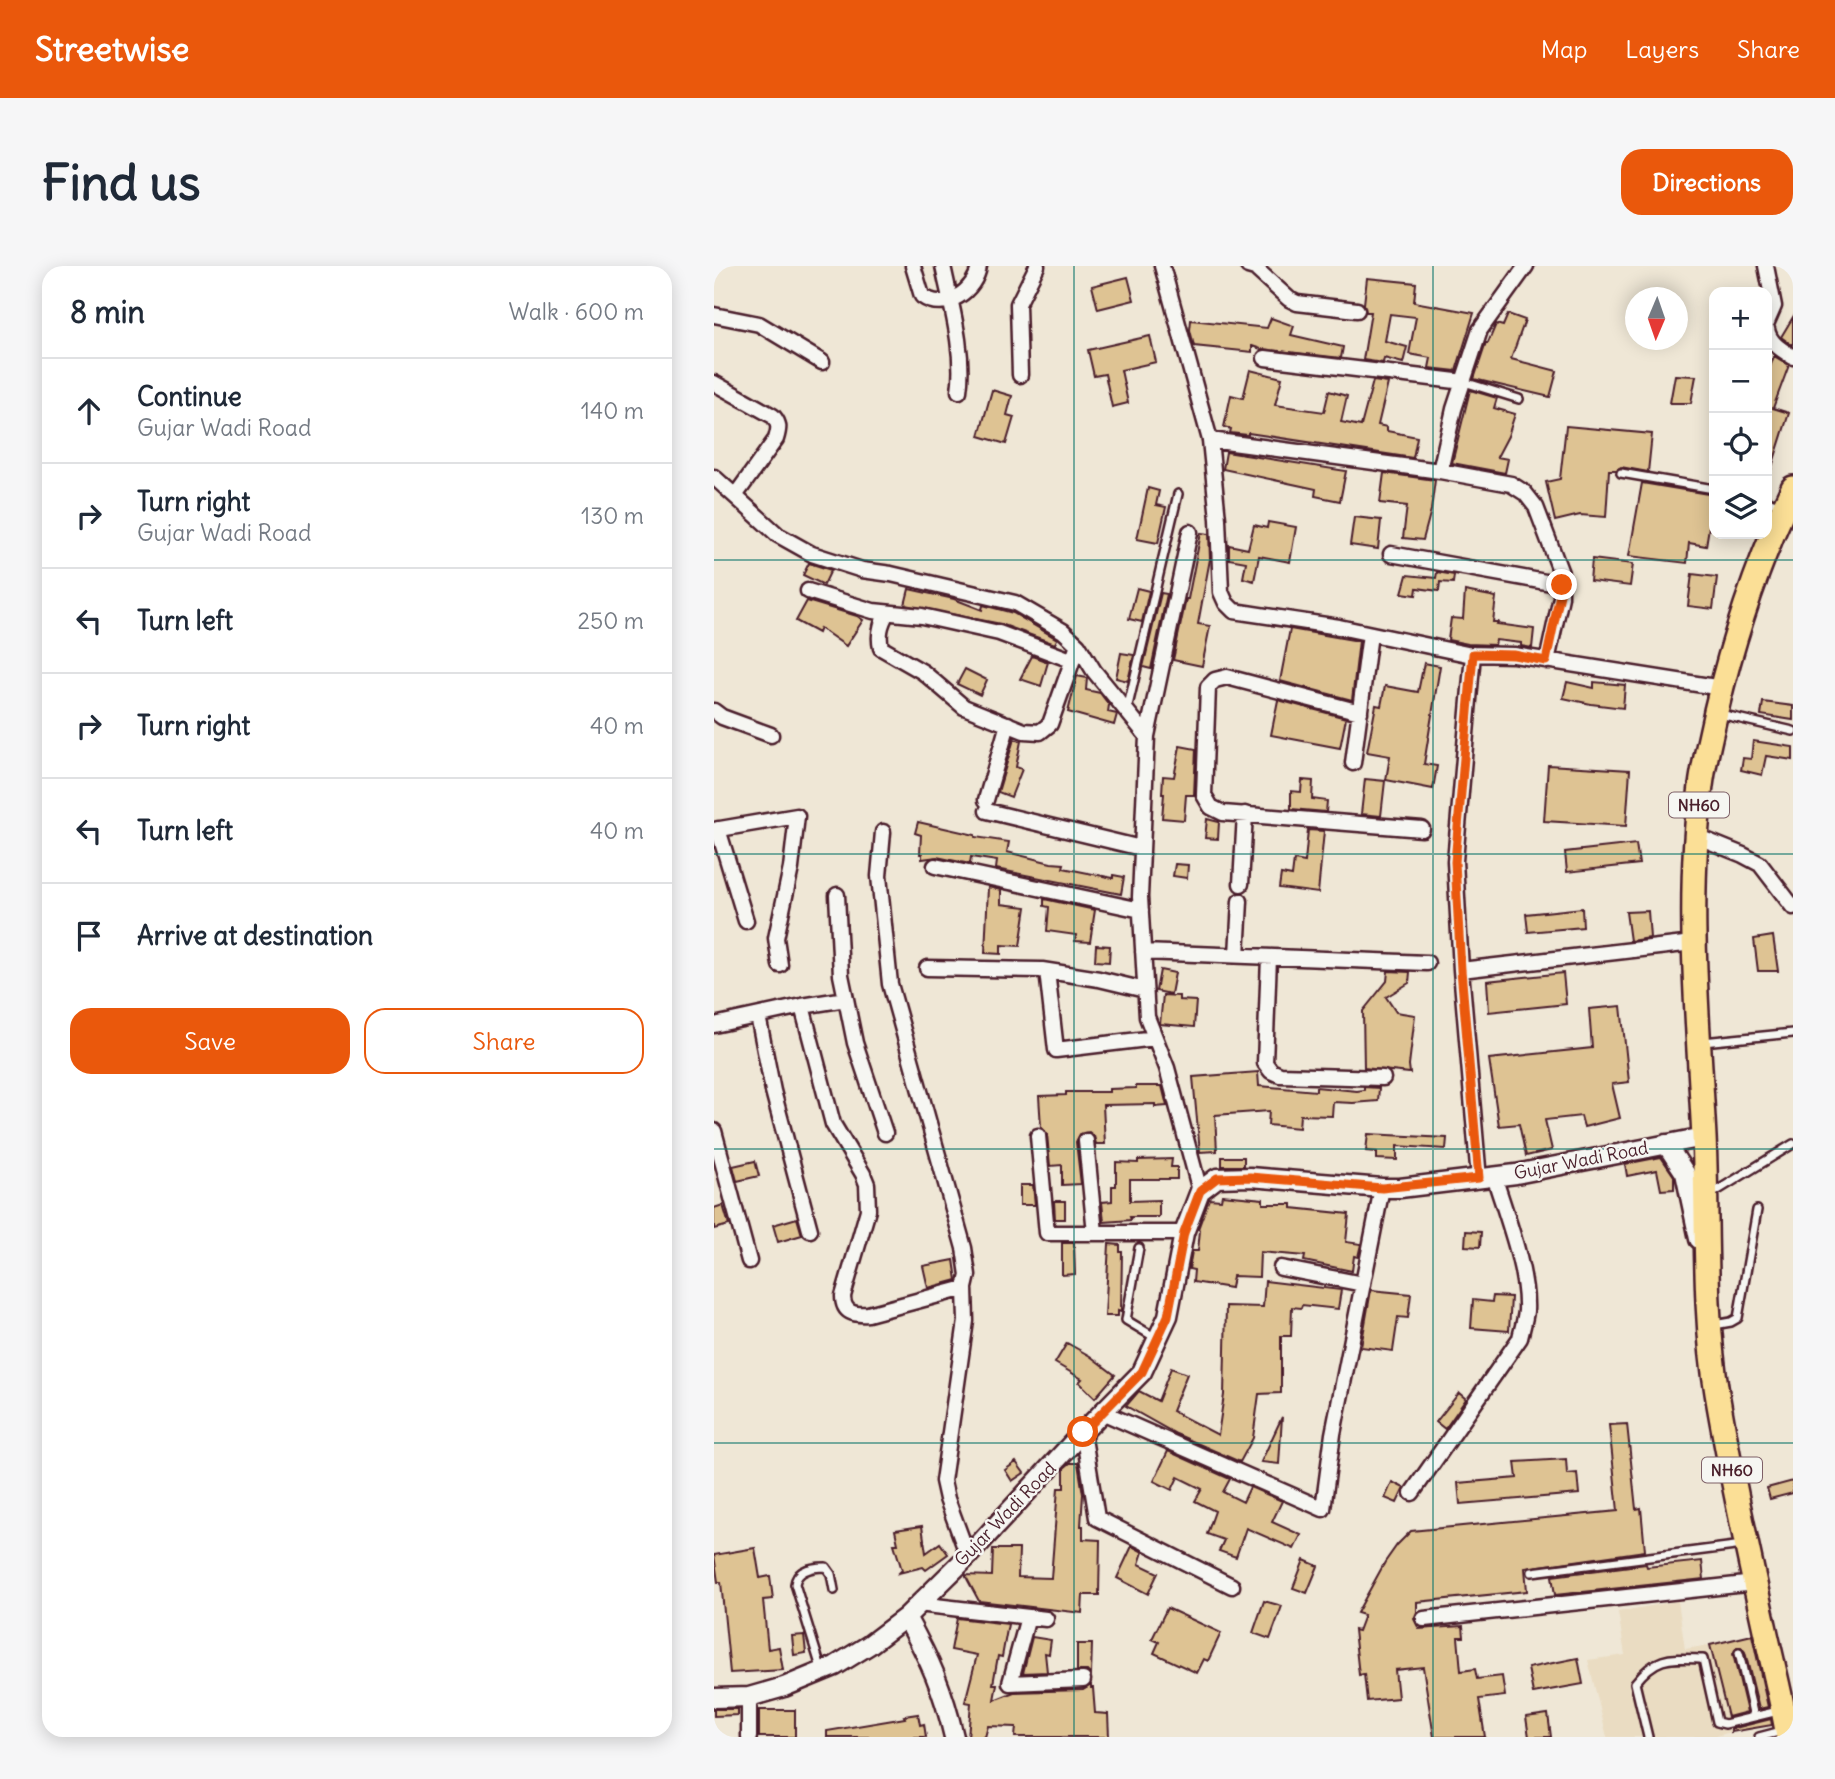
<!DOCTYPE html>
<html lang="en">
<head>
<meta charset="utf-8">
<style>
  body { margin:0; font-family:Delius,sans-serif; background:#f6f6f7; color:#1f2937 }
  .controls { position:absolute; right:21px; top:21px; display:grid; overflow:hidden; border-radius:14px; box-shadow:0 4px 18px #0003 }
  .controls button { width:63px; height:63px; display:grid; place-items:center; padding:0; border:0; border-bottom:2px solid #e0e1e3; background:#fff; color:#1f2937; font:35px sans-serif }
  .compass { position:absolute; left:911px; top:21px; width:63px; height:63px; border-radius:50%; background:#fff; box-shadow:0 4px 18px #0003; rotate:182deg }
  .stop { position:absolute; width:21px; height:21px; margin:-16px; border:5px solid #ea580c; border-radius:50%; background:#fff }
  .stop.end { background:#ea580c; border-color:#fff; box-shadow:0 2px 7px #0008 }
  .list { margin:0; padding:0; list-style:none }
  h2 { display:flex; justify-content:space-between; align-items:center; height:91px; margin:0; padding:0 28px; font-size:30px }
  h2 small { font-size:23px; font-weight:400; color:#747a83 }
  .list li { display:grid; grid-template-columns:46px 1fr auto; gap:21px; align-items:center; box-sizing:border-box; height:105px; padding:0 28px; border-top:2px solid #e0e1e3 }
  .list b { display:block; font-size:26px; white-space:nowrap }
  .list p { margin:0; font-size:23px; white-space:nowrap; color:#747a83 }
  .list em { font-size:23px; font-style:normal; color:#747a83 }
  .actions { display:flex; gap:14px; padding:21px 28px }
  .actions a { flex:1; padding:16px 0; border:2px solid #ea580c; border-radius:21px; text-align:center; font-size:24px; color:#ea580c }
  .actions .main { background:#ea580c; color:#fff }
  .icon { flex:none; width:38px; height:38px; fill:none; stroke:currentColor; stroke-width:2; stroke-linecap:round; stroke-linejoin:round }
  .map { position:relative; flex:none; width:1079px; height:1471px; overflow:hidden; border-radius:21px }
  header { display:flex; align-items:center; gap:42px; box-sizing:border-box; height:98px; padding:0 35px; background:#ea580c; color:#fff }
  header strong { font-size:33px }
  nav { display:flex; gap:38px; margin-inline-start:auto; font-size:24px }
  .intro { display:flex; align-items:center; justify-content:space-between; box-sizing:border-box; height:168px; padding:0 42px }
  h1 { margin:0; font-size:49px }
  .button { padding:18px 32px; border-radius:21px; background:#ea580c; color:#fff; font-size:24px; font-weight:700 }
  main { display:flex; gap:42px; padding:0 42px }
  aside { flex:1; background:#fff; border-radius:21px; box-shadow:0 4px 18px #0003 }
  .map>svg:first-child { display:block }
  .built { fill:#eadcc2 }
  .building { fill:#dec393; stroke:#4a1f2b; stroke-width:2 }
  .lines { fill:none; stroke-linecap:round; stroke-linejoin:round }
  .service-casing { stroke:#4a1f2b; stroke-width:12 }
  .minor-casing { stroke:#4a1f2b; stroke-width:19 }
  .tertiary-casing { stroke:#4a1f2b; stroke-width:23 }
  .trunk-casing { stroke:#4a1f2b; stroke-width:28 }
  .service { stroke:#f6f6f2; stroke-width:7 }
  .minor { stroke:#f6f6f2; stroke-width:14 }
  .tertiary { stroke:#f6f6f2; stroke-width:18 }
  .trunk { stroke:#fbdf96; stroke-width:23 }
  .route { stroke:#ea580c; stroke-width:9 }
  .grid { fill:none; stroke:#0f766e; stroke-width:2; stroke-opacity:0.55 }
  .labels { text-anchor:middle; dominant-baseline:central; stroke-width:5; stroke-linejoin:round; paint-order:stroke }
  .shield { fill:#f6f6f2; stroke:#7e6067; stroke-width:2 }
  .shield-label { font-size:16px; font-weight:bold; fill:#4a1f2b }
  .street-label { font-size:18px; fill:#4a1f2b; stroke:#f6f6f2 }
</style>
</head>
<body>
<header>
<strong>Streetwise</strong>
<nav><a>Map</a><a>Layers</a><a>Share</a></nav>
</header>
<div class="intro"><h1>Find us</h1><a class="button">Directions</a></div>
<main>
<aside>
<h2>8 min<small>Walk · 600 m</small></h2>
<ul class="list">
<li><svg class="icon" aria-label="ahead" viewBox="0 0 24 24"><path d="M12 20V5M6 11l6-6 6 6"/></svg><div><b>Continue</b><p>Gujar Wadi Road</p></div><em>140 m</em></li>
<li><svg class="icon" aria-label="right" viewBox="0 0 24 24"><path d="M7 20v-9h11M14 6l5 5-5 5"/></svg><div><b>Turn right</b><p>Gujar Wadi Road</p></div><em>130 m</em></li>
<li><svg class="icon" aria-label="left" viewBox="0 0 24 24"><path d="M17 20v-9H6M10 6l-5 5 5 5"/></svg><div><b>Turn left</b></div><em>250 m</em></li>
<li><svg class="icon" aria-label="right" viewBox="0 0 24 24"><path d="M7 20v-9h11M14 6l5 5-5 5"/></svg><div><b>Turn right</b></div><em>40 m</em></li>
<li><svg class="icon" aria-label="left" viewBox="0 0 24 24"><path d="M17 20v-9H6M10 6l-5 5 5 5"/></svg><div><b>Turn left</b></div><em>40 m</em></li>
<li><svg class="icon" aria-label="arrive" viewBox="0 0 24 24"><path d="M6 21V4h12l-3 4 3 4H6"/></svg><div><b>Arrive at destination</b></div></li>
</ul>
<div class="actions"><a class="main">Save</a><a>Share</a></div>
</aside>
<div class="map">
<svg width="1079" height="1471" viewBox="0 0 1079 1471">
  <rect width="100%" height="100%" fill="#efe7d6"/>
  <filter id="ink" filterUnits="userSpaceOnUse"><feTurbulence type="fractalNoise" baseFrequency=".0143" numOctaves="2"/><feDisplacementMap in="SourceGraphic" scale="14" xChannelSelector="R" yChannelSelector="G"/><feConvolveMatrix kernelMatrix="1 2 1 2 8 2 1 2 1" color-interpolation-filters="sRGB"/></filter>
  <g filter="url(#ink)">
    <!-- built -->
    <path class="built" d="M964,1335L971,1383L996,1379L1017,1466L998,1471H893L874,1394L911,1389L904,1346Z"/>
    <!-- building -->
    <path class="building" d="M414,11L420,34L384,43L378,20Z
      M653,12L702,17L700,36L760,47L742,105L715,102L717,92L695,88L702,51L676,48L671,75L693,81L689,97L670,92L669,97L649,94L657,46H652L650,38Z
      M794,48L811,54L797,93L843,105L836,131L760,113L772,77H774L782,58L789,60Z
      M1079,51V77L1078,79L1067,71Z
      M557,52L580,60L577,69L629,81L627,92L547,83L538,80V86L480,80L476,64L477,54L553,62Z
      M436,70L442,96L407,104L414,137L398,141L391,108L380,110L374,84Z
      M1060,90L1075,99L1059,142L1075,147L1055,210L1053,209V109Z
      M536,104L568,112L561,139L610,146L615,125L633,130L627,156L647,160L659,115L674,117L664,159L673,161V165L703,171L699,192L534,167V169L516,167L517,163L510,161L517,129L529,132Z
      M961,109L982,110L977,137H956Z
      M278,124L298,130L293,149L300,151L292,178L265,170Z
      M756,124L783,132L780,142L801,148L794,170L783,191L794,193L791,207L738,197Z
      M852,160L938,168L934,206L907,201L902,204H895L892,251L866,249L841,255L832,216L846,213Z
      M512,186L632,205L626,235L601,230L602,223L509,203Z
      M670,207L721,214L717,244L709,274L689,272L693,240L666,237Z
      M928,217L1000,229L992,280L975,277L973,297L915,290Z
      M434,222L445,225L442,239L452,241L444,277L423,273Z
      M640,251L667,254L664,283L636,279Z
      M554,256L582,261L576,296L545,290L540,315L529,312L532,296L515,293V279L534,283L540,259L553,262Z
      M487,267L495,268L496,293L484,358L496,360L488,400L459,394L472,333H474Z
      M878,293L919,298L916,320L876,315Z
      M95,297L117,304L110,319L89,309Z
      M723,306L740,309L739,317L726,316L725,325L703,322L702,329L688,327L693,309L722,312Z
      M978,308L1003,311L999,343L974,340Z
      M423,322L435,325L428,356L415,353Z
      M195,323L240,333L268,344L269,339L299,347L343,373L341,378L287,358L191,339Z
      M751,325L782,331L779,356H784L783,358L820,363L818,382L807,380V377L782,374L781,379L754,378L734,374L737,352L749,353Z
      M447,327L453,328L437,403L429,401Z
      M93,335L143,350L149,354L132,380L106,362L104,367L82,355Z
      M576,363L645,375L638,434L566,415Z
      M407,387L420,389L414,415L402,412Z
      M318,390L334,396L327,420L306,413Z
      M710,397L726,400L710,498L723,500L719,523L672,514L676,490L653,486L662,439L667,440L671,420L704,426Z
      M251,403L273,414L266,429L243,418Z
      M363,410L373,412L372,424L386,427L395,439L394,446L403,448L400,459L354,446Z
      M853,416L880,422V416L911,419L909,442L877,438L849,432Z
      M564,434L632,452L626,482L557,469Z
      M1049,436L1079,440V454L1047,449Z
      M300,473L307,475L302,501L308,503L297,531L284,526Z
      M1039,475L1079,481V494L1052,490L1048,509L1027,504L1029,492L1037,493Z
      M466,480L482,483L480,529H472L470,554L448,552L450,528H448L449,510L460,511Z
      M834,499L916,504L912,560L830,555Z
      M651,513L671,515L667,550L647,548Z
      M588,514L599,515L598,533L613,535L612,546L577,543V525L587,526Z
      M493,553L505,556L504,573L491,572Z
      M204,556L261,569V571L295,576L293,586L337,597L350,598L349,602L399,612V609L410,611L407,628L282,603L283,595L257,591L256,598L223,591L208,593V588H206L207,569L201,567Z
      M594,564L610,565L604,627L565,622L567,608L578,610L580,594L591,596Z
      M922,578L925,598L853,606L851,586Z
      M461,598L474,599L473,612L459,610Z
      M274,621L287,624V638L312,641L306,680L287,679V688L271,687Z
      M330,633L381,644L376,676L361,675L362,669L333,665L335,641L330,640Z
      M868,642L869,661L814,666L812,648Z
      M934,645L936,672L916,675L912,646Z
      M1059,670L1064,705H1044L1040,673Z
      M382,679L396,680L395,696L381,695Z
      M446,704L461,707L457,728L442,725Z
      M674,705L696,706L695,717L672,731L682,746L701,749L695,799L696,807L650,802L649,745L673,715Z
      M849,707L852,738L775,746L773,715Z
      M449,729L465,730V734L482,735L480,761L446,758Z
      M907,740L915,816L898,818L906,852L870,861L867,850L831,854L838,884L812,890L805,858L785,860L775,793L878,782L875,743Z
      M544,806L545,820L602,825V821L643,825L650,824V821L665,822L664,835L639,837L619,836L618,850L586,849L585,862L554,859L555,845L501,849L503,885L486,886L479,811Z
      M422,820H448L453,840L441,841V838L389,839L391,878H382L380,870L375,866L366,868L362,876L367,918L348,919V899L336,900L333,868L327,861L325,830L352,829V826H395V823L422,822Z
      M654,868L733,872L732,883L683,880V894L663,893V886L652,885Z
      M508,891H530V900H508Z
      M947,891L960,910V923L947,924L943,904L913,910L911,898Z
      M458,893L457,901H463V913H416V935L445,934V951H416L417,954L390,956L388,936L398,935V920H402V896L424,897V894Z
      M41,895L45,910L23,915L19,900Z
      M306,919H319L321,939H306Z
      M508,929L549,933V938H578V942L635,948L632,976L647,978L644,991L640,990L638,1005L590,995L591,990L546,986L545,1011L519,1010L517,1022L479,1016L480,1004L475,1003L478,985H484L486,964L484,963L495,933L507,934Z
      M340,935H351V953H341Z
      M9,939L15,959L0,963V942Z
      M83,952L88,969L64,976L59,959Z
      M752,965L767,966L766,981L751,980Z
      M348,977H360L361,1008L348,1009Z
      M395,978L406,979V986H408L407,1046L404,1045V1050H391Z
      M240,994L243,1014L214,1022L209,1000Z
      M551,1015L627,1024L624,1043L588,1039L587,1042L578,1041L577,1070H567V1127L545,1128L539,1172L526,1196L462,1168L412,1140L425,1125L444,1135L457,1102L473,1108L458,1145L504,1169L510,1129L512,1040L549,1041Z
      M657,1024L697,1028L694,1052L684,1051L679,1085L647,1081Z
      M779,1030L797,1031L795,1065L757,1062L759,1034L778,1036Z
      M353,1077L376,1090L401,1109L381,1132L365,1116L368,1113L341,1097Z
      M745,1127L752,1133L731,1163L722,1156Z
      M568,1151L565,1198L547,1196Z
      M913,1158L922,1243L927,1242L931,1285L811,1302L813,1325L703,1336V1346L700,1353L705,1363L749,1360L750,1371H744L747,1405L761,1403L763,1413L788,1410L791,1430L765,1433L771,1471H720L709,1401L681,1404L684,1432L653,1435L650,1408L645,1409L640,1364L644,1365L650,1349L643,1347L671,1296L683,1279L697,1265L904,1245L895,1159Z
      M454,1185L516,1213L509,1226L529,1236L536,1221L568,1235L558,1256L587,1269L580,1283L532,1262L522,1291L505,1285L510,1274L493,1268L501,1245L481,1235L488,1223L464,1211L458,1224L440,1215Z
      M852,1193L853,1208L863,1207L865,1228L746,1238L744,1217L803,1212L801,1196Z
      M302,1196L310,1207L298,1215L291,1204Z
      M356,1197H364L369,1228L367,1260H369V1273L386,1274L385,1329H369L368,1347L265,1335L251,1309L278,1310L279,1283H305L304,1311L337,1312L344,1222H350V1202Z
      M1079,1215V1227L1056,1233L1053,1222Z
      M678,1216L690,1222L683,1237L671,1232Z
      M208,1260L212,1287L226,1277L234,1288L212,1304L209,1301L185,1307L188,1304L180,1278H184L181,1264Z
      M418,1280L429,1286L425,1298L444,1307L434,1328L403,1312Z
      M41,1282L46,1312L56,1310L59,1333L49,1334L54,1383L65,1381L69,1404L16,1407L7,1316H4L0,1289Z
      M590,1294L604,1300L593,1327L579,1322Z
      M988,1295L990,1313L841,1329L838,1310L932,1298L933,1301Z
      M550,1335L568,1340L556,1373L539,1367Z
      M453,1342L507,1367L494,1395L490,1393L483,1407L440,1387L445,1376L438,1373Z
      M243,1352L294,1358L288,1391L284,1390L279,1418H283L280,1434L300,1426L369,1424L377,1419V1422H379L381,1447L394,1448L395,1471H301L302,1461L274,1460L271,1471H254L257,1437L251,1436L263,1389L237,1384Z
      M90,1369L92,1387L80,1389L78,1370Z
      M1038,1369L1054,1441L1045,1443L1031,1386L1027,1381H1023L1019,1388L1033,1446L1014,1451L996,1379Z
      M318,1371L337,1374L335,1388L331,1387L333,1406L309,1407Z
      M363,1378H378L377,1409L373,1405H363Z
      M864,1392L869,1418L819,1427L814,1402Z
      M0,1443H24V1449L0,1450Z
      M45,1444H81V1471H45Z
      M204,1448L206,1459L210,1458L212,1471H113V1465L191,1452L190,1450Z
      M834,1448L837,1471H815L812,1451Z
      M1057,1453L1058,1459L1017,1466V1463Z"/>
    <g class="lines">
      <!-- service casing -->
      <g class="service-casing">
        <path id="service" d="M750,116L805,133
          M907,207L1000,223
          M1053,235L1066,239
          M413,444L464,228
          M1006,448L1079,465
          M989,776L1079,767
          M996,929L1079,878
          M425,982L412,1054L442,1072
          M1000,1059L1017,1056L1024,1052L1043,944
          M818,1306L1029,1279
          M1025,1387L1040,1451
          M108,1405L81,1318C83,1303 99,1301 112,1301L117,1308L120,1324
          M934,1471L921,1417C943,1389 956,1392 989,1393L1003,1456L1011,1458L1064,1445
          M1045,1471L1068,1465"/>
      </g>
      <!-- minor casing -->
      <g class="minor-casing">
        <path id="minor" d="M199,0L208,30C231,47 262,24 265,0
          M229,0C237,39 251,86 245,125
          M448,0L496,174L504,253L507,326L512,337L520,345L625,361L753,388L800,389L1008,422
          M534,0L541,2L575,33L583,37L643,44
          M1052,0L1060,40L1053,56
          M0,49L45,58L108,96
          M1053,63C1055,77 1068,84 1079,91
          M551,92L750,116
          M306,109L304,38L323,0
          M0,117L59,150C66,158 65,163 62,173L21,230
          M496,174L726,205L797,218L811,227L822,241L847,307V331L833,395
          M726,205L740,143L766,64L812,0
          M0,211L64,269L98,288L148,304L177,308L301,337L349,365L364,379L380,405L433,470
          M476,266L433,470L426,631L433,751L453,802L486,925
          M677,288L848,319
          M94,325L159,345L208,350L285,367L357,394
          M173,347C166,359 164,369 167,382L209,406L250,441L310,465L326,466L336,458L364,379
          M759,388L741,595L747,704L765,913
          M0,445L8,451L57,469
          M646,446L513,411L501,414L494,421L490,529L497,541L509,547L708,563
          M639,497L656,368
          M272,534L294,458
          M273,545L427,582
          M4,563L32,655
          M0,564L83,550L77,602L62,672L66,699
          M169,566L165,610L176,718L250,982L254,1009L251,1022
          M982,570L1029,589L1046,598L1079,641
          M221,600L427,644
          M527,618L531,548
          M429,686L713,697
          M523,689L526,635
          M555,691L551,797L557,805L566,809L669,812
          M213,702L328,704L385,713L431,724
          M747,704L979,677
          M333,705L342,784L441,772
          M132,733L141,777L171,867
          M88,740L132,733L127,709L123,629
          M44,750L59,825L96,964
          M0,759L88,740L119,858L149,908L153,918L154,944L129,1030C129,1047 140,1049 154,1048L251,1022L252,1055L229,1215L233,1233L254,1290
          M0,865L35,995
          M324,870L333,967H470
          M372,875L381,967
          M567,1002L649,1018
          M388,1146L609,1243L619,1168L668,922
          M369,1166L383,1252L518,1320
          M698,1227L806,1072C808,1063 811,1054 812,1045C814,1005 792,949 780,910
          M204,1338L332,1353
          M314,1351L296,1417L369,1414
          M710,1353L1041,1317
          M35,1431V1471"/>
      </g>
      <!-- tertiary casing -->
      <g class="tertiary-casing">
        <path id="tertiary" d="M952,878L971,907L985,973
          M192,1351C216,1394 229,1423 240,1471
          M0,1432L35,1431L70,1421L121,1400L155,1379L192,1351L254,1290L363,1172L428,1106L454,1050L470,967L486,925L503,912L536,911L668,922H686L802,908L990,871"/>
      </g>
      <!-- trunk casing -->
      <g class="trunk-casing">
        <path id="trunk" d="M1074,1471C1068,1433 1058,1396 1050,1359C1033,1282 1016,1204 1003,1127C989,1043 994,956 990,871C984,754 972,637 987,520C990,495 997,470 1002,445C1020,368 1045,294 1079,222"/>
      </g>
      <!-- service -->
      <use href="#service" class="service"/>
      <!-- minor -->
      <use href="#minor" class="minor"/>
      <!-- tertiary -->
      <use href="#tertiary" class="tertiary"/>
      <!-- trunk -->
      <use href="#trunk" class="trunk"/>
    </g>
  </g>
  <g class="lines" filter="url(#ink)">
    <!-- route -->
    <path class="route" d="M369,1166L428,1106L454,1050L470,967L486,925L503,912L536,911L668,922L765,912L747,704L741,596L759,388L800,389L832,395L848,319"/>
  </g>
  <!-- grid -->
  <path class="grid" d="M360,0V1471M719,0V1471M0,294H1079M0,588H1079M0,883H1079M0,1177H1079"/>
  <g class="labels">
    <!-- shield labels -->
    <g class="shield">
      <rect x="955" y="526.5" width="60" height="25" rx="5"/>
      <rect x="988" y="1191.5" width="60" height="25" rx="5"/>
    </g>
    <g class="shield-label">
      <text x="985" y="539">NH60</text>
      <text x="1018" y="1204">NH60</text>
    </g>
    <!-- street labels -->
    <g class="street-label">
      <text transform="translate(867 894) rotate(-11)">Gujar Wadi Road</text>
      <text transform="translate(291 1248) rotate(-46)">Gujar Wadi Road</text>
    </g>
  </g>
</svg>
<div class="controls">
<button>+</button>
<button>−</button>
<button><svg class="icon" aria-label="locate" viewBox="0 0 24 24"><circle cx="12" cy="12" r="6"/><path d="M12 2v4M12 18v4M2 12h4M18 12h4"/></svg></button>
<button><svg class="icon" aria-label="layers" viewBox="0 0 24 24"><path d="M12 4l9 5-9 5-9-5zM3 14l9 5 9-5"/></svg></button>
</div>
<svg class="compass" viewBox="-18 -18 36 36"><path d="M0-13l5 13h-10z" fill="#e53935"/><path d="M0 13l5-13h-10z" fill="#747a83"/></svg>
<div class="stop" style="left:369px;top:1166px"></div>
<div class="stop end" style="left:848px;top:319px"></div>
</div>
</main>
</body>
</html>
